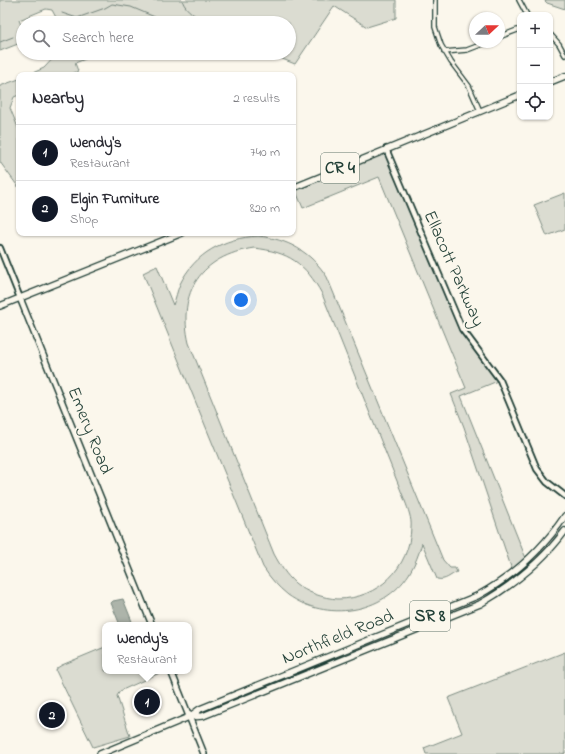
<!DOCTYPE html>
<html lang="en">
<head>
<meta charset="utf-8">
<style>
  body { margin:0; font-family:"Indie Flower",sans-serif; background:#f7f7f7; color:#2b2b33 }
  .controls { position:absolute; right:12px; top:12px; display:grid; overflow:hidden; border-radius:8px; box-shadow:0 1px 3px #0004 }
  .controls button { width:36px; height:36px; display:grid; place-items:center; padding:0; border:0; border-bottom:1px solid #e1e1e2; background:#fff; color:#2b2b33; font:20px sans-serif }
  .compass { position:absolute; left:469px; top:12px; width:36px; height:36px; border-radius:50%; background:#fff; box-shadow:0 1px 3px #0004; rotate:68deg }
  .you { position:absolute; left:241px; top:300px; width:14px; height:14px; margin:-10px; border:3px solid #fff; border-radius:50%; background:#1a73e8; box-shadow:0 0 0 6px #1a73e833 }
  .badge { display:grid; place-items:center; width:26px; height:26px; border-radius:50%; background:#111827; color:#fff; font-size:13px; font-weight:700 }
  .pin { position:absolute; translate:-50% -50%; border:2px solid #fff; box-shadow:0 1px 4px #0006 }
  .popup { position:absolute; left:102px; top:622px; width:90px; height:52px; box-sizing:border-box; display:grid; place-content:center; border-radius:8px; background:#fff; filter:drop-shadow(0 1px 3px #0005); font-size:13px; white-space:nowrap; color:#7c7c81 }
  .popup b { font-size:15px; color:#2b2b33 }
  .popup::after { content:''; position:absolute; left:50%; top:100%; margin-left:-8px; border:8px solid transparent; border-top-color:#fff }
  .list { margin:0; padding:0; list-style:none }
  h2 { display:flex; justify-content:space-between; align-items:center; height:52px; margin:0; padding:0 16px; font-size:17px }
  h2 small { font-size:13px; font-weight:400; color:#7c7c81 }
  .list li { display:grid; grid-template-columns:26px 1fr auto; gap:12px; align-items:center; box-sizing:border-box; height:56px; padding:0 16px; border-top:1px solid #e1e1e2 }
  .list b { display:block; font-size:15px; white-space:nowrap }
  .list p { margin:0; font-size:13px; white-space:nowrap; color:#7c7c81 }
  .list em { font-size:13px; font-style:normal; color:#7c7c81 }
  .icon { flex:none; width:22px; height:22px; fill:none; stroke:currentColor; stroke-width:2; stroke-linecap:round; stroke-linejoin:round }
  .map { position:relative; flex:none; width:565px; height:754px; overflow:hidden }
  .search { position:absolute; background:#fff; box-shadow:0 1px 3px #0004; left:16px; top:16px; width:280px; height:44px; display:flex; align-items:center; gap:10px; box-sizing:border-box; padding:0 14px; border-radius:22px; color:#7c7c81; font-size:15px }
  .panel { position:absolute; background:#fff; box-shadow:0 1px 3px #0004; left:16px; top:72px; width:280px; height:164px; border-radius:8px }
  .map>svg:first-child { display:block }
  .green { fill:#dbdcd1; stroke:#7d8c82; fill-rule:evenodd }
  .water { fill:#adb4aa; stroke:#74847b }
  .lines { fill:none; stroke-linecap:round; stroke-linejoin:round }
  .stream { stroke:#74847b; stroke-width:1 }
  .minor-casing { stroke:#1f3d34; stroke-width:6 }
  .tertiary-casing { stroke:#1f3d34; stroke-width:8 }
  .secondary-casing { stroke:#1f3d34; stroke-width:8 }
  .primary-casing { stroke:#1f3d34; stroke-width:8 }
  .minor { stroke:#fbf7ec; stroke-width:3.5 }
  .tertiary { stroke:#fbf7ec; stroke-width:4.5 }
  .secondary { stroke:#fbf7ec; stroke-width:5 }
  .primary { stroke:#fbf7ec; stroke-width:5.5 }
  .labels { text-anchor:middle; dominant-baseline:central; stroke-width:4; stroke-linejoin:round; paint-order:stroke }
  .shield { fill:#fbf7ec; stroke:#61756b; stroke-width:1 }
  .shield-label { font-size:17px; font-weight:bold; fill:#1f3d34 }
  .street-label { font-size:18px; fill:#1f3d34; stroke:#fbf7ec }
</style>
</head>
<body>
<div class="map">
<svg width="565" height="754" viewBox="0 0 565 754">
  <rect width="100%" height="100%" fill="#fbf7ec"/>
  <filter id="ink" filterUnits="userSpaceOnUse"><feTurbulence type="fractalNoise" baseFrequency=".025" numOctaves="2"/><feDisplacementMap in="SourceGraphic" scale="8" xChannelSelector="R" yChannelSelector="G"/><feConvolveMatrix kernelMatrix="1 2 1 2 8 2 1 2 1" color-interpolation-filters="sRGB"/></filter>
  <g filter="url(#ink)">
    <!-- green -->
    <path class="green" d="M0,0H396V18L367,27L334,6L295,64L267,53H289V23H59L52,10L46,9L19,20L23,30V42L0,51Z
      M544,0H565V9L547,3Z
      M58,53H95L93,56L75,63L78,71L70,75H28L44,68Z
      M19,79V95L14,97L10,108L19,130V188L0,162V86Z
      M386,149L462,329L500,380L461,396L527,561L513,573L464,427L451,394L466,388L379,177L303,208L294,187Z
      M565,193V229L547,236L534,205Z
      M258,236C288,239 311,252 327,277L443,560L450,568H455L457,572C450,575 446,581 437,579L422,543C419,554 415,564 409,574C383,614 326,622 288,595C278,587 270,578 263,567L143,273L157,266L173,305C176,298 177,291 180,284C195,253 224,238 258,236ZM254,248C289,252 305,263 322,294L405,501C408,509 412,519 411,527C410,568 378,599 338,599C323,598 307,593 295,583C286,575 280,565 274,554L189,343C177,292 201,256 254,248Z
      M105,647V671H164L120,691L117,696L130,736L93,747L56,671L57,668L62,665Z
      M565,652V753L561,754H426L424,748L462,733L448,698Z"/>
    <!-- water -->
    <path class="water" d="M123,599L133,624L134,625H120L111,603L113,601Z"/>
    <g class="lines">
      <!-- stream -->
      <path class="stream" d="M182,0C186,13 199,15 201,23
        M62,13L77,18L105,8L112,4L131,7L169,23
        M0,42L13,37
        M564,754L565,753"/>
      <!-- minor casing -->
      <g class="minor-casing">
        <path id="minor" d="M435,0V27L441,45L451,62L469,86L480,111
          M519,0L527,15
          M550,34L559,44L565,55
          M499,37L520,29
          M444,52L467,50L488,42"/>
      </g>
      <!-- tertiary casing -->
      <g class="tertiary-casing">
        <path id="tertiary" d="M386,149L462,329L500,380L537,469L547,482L565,496
          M0,248L20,298"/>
      </g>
      <!-- secondary casing -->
      <g class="secondary-casing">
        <path id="secondary" d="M20,298L152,625
          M171,671L204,754"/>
      </g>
      <!-- primary casing -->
      <g class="primary-casing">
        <path id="primary" d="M550,82L565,76
          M293,188L520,95
          M0,306L182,233
          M190,717L203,716L480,604C513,585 542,562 565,531
          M100,754L189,717L200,709L477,596C512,577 542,550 565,516"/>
      </g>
      <!-- minor -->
      <use href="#minor" class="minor"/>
      <!-- tertiary -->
      <use href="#tertiary" class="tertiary"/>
      <!-- secondary -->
      <use href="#secondary" class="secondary"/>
      <!-- primary -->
      <use href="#primary" class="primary"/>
    </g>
  </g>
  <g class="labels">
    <!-- shield labels -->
    <g class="shield">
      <rect x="321" y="153" width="38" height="30" rx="3"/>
      <rect x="410" y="601" width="40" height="30" rx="3"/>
    </g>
    <g class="shield-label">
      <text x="340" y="168">CR 4</text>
      <text x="430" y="616">SR 8</text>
    </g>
    <!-- street labels -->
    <g class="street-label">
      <text transform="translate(453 269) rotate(66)">Ellacott Parkway</text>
      <text transform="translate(89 431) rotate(68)">Emery Road</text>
      <text transform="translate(338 638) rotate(-22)">Northfield Road</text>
    </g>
  </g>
</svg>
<div class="controls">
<button>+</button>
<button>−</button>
<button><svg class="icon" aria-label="locate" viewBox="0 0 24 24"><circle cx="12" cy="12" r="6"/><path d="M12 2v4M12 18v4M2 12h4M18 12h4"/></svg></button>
</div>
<svg class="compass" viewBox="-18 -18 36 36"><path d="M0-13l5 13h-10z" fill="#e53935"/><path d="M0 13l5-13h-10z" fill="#7c7c81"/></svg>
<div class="you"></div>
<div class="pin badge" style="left:147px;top:702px">1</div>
<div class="popup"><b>Wendy's</b>Restaurant</div>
<div class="pin badge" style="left:52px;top:715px">2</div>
<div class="search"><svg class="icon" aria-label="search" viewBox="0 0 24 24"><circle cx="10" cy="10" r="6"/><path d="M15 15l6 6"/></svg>Search here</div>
<section class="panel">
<h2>Nearby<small>2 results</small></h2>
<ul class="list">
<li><span class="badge">1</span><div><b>Wendy's</b><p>Restaurant</p></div><em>740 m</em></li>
<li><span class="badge">2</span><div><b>Elgin Furniture</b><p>Shop</p></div><em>820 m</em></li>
</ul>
</section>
</div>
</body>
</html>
